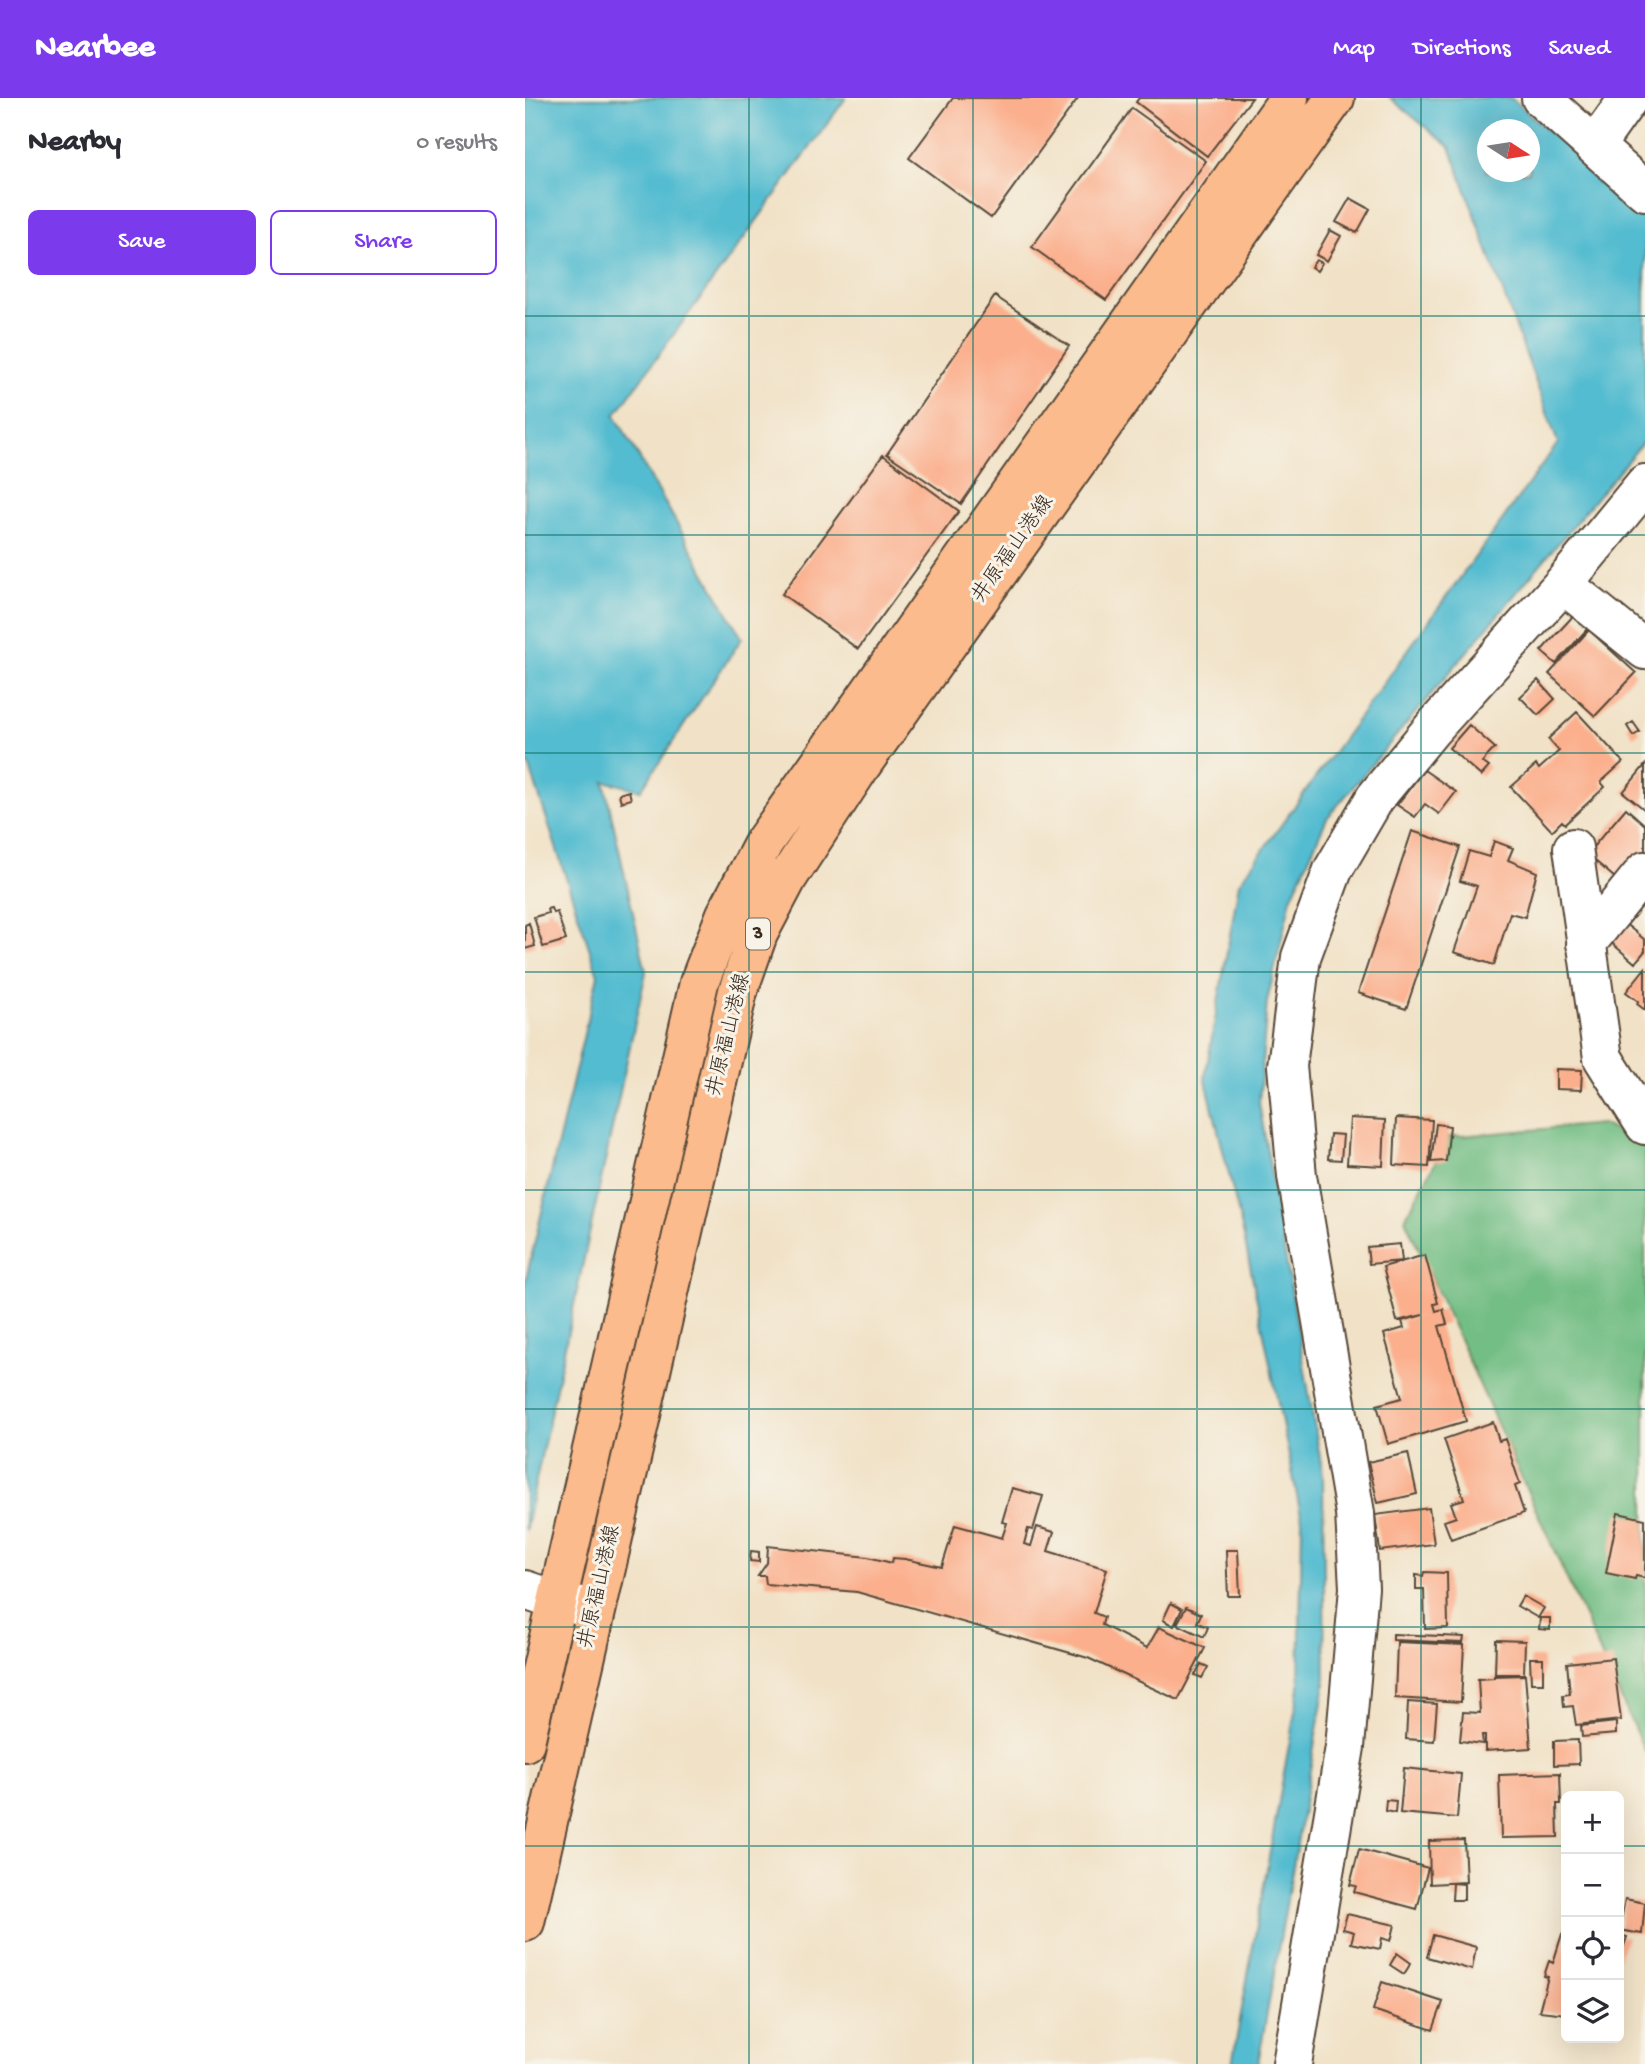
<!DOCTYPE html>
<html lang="en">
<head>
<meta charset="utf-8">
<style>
  body { margin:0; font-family:"Gochi Hand","Klee One",sans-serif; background:#f7f7f7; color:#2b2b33 }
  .controls { position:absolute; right:21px; bottom:21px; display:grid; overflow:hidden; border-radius:10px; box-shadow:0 7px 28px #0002 }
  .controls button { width:63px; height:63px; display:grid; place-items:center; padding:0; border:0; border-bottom:2px solid #e1e1e2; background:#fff; color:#2b2b33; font:35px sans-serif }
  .compass { position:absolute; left:952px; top:21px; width:63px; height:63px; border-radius:50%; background:#fff; box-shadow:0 7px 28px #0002; rotate:102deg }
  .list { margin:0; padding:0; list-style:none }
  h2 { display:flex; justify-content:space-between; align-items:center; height:91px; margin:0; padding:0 28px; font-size:30px }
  h2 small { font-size:23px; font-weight:400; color:#7c7c81 }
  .actions { display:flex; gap:14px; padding:21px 28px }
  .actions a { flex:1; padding:16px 0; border:2px solid #7c3aed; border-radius:10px; text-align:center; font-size:24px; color:#7c3aed }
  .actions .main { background:#7c3aed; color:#fff }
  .icon { flex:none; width:38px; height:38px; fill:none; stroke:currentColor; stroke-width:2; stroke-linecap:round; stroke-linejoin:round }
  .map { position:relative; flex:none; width:1120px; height:1966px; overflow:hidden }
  header { display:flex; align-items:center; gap:42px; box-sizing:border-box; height:98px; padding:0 35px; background:#7c3aed; color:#fff }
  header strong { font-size:33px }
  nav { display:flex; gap:38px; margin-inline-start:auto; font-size:24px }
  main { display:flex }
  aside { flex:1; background:#fff }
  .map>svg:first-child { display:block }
  .forest { fill:#73be85; stroke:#577452; stroke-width:2 }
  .water { fill:#53bcd0; stroke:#477377; stroke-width:2; fill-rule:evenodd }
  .building { fill:#fbaf8c }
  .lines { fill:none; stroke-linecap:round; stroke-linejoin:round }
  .minor-casing { stroke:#564637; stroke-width:42 }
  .major-casing { stroke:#564637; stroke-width:42 }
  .minor { stroke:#fff; stroke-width:38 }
  .major { stroke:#fbbb8c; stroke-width:38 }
  .grid { fill:none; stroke:#0f766e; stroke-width:2; stroke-opacity:0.55 }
  .labels { text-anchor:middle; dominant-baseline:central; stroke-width:6; stroke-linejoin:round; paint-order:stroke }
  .shield { fill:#f7f3e8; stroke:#73665b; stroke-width:2 }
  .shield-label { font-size:19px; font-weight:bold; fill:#3b2a1e }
  .street-label { font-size:21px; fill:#3b2a1e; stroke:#f7f3e8 }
</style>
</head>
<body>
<header>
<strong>Nearbee</strong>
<nav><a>Map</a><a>Directions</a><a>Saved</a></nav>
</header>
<main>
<aside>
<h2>Nearby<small>0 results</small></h2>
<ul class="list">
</ul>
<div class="actions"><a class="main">Save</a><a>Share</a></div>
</aside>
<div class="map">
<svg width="1120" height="1966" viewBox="0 0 1120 1966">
  <rect width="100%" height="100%" fill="#f7f3e8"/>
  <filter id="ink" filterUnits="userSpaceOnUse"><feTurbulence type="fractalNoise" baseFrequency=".0143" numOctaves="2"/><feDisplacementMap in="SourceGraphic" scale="14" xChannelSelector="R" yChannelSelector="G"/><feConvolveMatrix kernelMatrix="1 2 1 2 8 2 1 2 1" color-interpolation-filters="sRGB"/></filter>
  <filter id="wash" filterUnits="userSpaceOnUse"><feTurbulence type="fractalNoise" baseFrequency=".00686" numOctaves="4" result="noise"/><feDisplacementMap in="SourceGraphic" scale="28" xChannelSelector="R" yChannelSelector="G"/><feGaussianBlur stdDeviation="1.57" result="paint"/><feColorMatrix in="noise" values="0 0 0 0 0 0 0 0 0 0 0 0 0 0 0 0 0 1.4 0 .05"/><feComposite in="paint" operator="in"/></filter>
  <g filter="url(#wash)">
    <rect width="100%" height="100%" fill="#f1e2c7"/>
    <!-- forest -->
    <path class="forest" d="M1077,1026L1120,1049V1654L880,1121L924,1039Z"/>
    <!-- water -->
    <path class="water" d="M0,0H321L90,317L217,540L116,692L79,683L121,874L0,1433V1185L73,877L4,667L0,666Z
      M865,0H986L1120,119V342L802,720L766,800L742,904L734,1005L798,1377L800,1587L733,1966H707L774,1591L777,1422L718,1134L680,979L714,785L1033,345L925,49ZM962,32H1004V74H962Z"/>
    <g id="blocks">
      <!-- building -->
      <path class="building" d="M428,0H553L466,120L384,60Z
        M614,0H727L682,58L611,4Z
        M607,10L681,63L581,202L507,149Z
        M825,100L845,111L832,135L811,124Z
        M805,132L816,138L802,163L791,157Z
        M791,162L797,165L792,173L786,169Z
        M470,198L544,248L436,406L362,356Z
        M358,357L434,413L333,551L257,496Z
        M1049,517L1063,530L1031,566L1016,553Z
        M1064,532L1111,575L1070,618L1024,576Z
        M1013,582L1030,601L1013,617L995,599Z
        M1052,614L1098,664L1076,684L1080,689L1040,726L1037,723L1027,733L986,689L1011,667L1014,671L1034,653L1023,641Z
        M1108,624L1115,634L1108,638L1102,628Z
        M944,627L970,650L957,664L964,669L956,678L924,650Z
        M1120,667V712L1098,694Z
        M899,672L931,694L914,716L900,706L890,719L872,707Z
        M104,693L106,701L96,704L94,696Z
        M1101,710L1120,727V754L1103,775L1098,770L1090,780L1062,756Z
        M887,733L935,749L881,911L833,895Z
        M969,743L988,750L983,762L1012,774L1000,819L985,815L969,867L929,854L952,788L935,783L944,753L964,759Z
        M26,810L28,815L32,814L41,842L18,849L9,819L23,815L22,811Z
        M1098,824L1120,842V853L1110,865L1083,842Z
        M4,825L10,848L0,851V827Z
        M1120,870V912L1112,906L1113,903L1101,894Z
        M1031,971L1057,972L1056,992L1031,991Z
        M825,1020L860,1022L858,1068L822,1066Z
        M871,1020L907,1022L904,1069L869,1067Z
        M911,1026L925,1028L921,1063L906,1064Z
        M805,1036L818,1037L816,1062L803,1061Z
        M875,1146L877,1163L844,1166L842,1149Z
        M900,1157L913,1205L909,1206L911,1213L918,1211L922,1226L914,1228L941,1323L863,1346L852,1307L877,1300L859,1236L879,1230L877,1223L898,1217L872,1223L858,1169Z
        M968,1324L974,1343L980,1341L995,1386L990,1388L999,1415L926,1441L919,1423L931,1419L926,1405L939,1401L919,1341Z
        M883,1355L892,1396L853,1405L843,1364Z
        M487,1390L518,1398L508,1432L503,1431L499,1446L506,1448L512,1429L529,1434L523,1453L582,1471L569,1515L579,1519L577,1527L622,1550L634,1529L680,1550L653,1602L563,1560L332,1494L241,1486L240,1478H233L242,1465L243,1448L343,1459L367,1465L368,1460L380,1461L417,1469L430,1427L477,1440L482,1425L477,1424Z
        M904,1410L909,1446L855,1453L850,1417Z
        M1093,1415L1120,1421V1480L1111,1478L1110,1481L1081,1475Z
        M701,1452H713L715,1498H703Z
        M226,1453L234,1454V1464L225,1463Z
        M899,1474L922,1475L923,1530L900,1531L899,1491H891V1477L898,1478Z
        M998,1498L1019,1510L1013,1520L992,1508Z
        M646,1505L657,1511L649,1528L638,1522Z
        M661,1509L676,1516L672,1525L683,1529L679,1539L652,1526Z
        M1015,1520H1025V1532L1014,1531Z
        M868,1536L939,1539L938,1545L868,1542Z
        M971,1542L1000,1543L999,1576H970Z
        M872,1544L939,1547L936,1604L870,1600Z
        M1005,1560H1018V1585H1006Z
        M1088,1560L1096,1622L1051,1627L1048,1608L1039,1609L1038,1597L1045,1596L1042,1565Z
        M676,1566L683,1569L677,1580L670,1577Z
        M1000,1577L1006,1650L960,1653V1637H957L958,1646L935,1643L938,1614L955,1615L953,1581L969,1580V1578Z
        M883,1604L912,1606L909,1643L881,1641Z
        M1091,1624V1636L1057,1639L1056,1628Z
        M1053,1642L1054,1666L1029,1667V1643Z
        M879,1670L936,1676L932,1720L875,1715Z
        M1035,1675L1036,1706H1032L1033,1739L976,1740L974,1677Z
        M861,1702L871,1703L870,1715L860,1713Z
        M939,1742L941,1784L905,1786L904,1743Z
        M834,1751L903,1770L892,1811L829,1794L831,1788L825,1787Z
        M928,1785L939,1786V1802H927Z
        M1100,1801L1120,1805L1117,1836L1094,1832Z
        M822,1816L870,1827L866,1843L857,1840L855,1851L826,1845L829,1834L818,1831Z
        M1037,1836L1041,1837V1916L1014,1913L1023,1879L1019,1878L1024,1863L1028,1865Z
        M908,1837L951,1849L947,1872L902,1859Z
        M1094,1837L1102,1839L1094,1862Z
        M872,1855L886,1865L879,1876L865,1867Z
        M857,1884L918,1904L908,1932L848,1912Z"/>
    </g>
  </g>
  <g filter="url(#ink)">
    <use href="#blocks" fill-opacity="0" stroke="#564637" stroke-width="2"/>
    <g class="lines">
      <!-- minor casing -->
      <g class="minor-casing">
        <path id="minor" d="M1016,0L1120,93
          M1070,48L1104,0
          M1038,486L1120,552
          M1048,750L1078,960L1120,1027
          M1061,846L1120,773
          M0,1492L32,1503L65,1510
          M767,1966L820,1649L834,1490L830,1415L772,1078L762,968L776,859L808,772L850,700L907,631L1038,486L1120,386"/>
      </g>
      <!-- major casing -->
      <g class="major-casing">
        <path id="major" d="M0,1644L174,885L201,816L239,744L764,0
          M0,1824L213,893L233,836L263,779L335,669L810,0"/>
      </g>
      <!-- minor -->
      <use href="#minor" class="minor"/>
      <!-- major -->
      <use href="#major" class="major"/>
    </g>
  </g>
  <!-- grid -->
  <path class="grid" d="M224,0V1966M448,0V1966M672,0V1966M896,0V1966M0,218H1120M0,437H1120M0,655H1120M0,874H1120M0,1092H1120M0,1311H1120M0,1529H1120M0,1748H1041M1094,1748H1120"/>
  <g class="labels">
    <!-- shield labels -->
    <rect class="shield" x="221" y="820.5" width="24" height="31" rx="5"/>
    <g class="shield-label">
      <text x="233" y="836">3</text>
    </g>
    <!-- street labels -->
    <g class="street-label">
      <text transform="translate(489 452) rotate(-55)">井原福山港線</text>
      <text transform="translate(205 937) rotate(-76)">井原福山港線</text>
      <text transform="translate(76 1489) rotate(-77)">井原福山港線</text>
    </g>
  </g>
</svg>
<div class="controls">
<button>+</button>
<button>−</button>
<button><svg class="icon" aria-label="locate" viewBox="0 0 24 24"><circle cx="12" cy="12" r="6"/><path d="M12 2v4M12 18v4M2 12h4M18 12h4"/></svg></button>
<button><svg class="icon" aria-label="layers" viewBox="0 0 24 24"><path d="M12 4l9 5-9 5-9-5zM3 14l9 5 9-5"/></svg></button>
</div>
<svg class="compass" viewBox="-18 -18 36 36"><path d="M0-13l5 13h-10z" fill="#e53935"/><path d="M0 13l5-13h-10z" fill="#7c7c81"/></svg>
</div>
</main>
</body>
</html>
